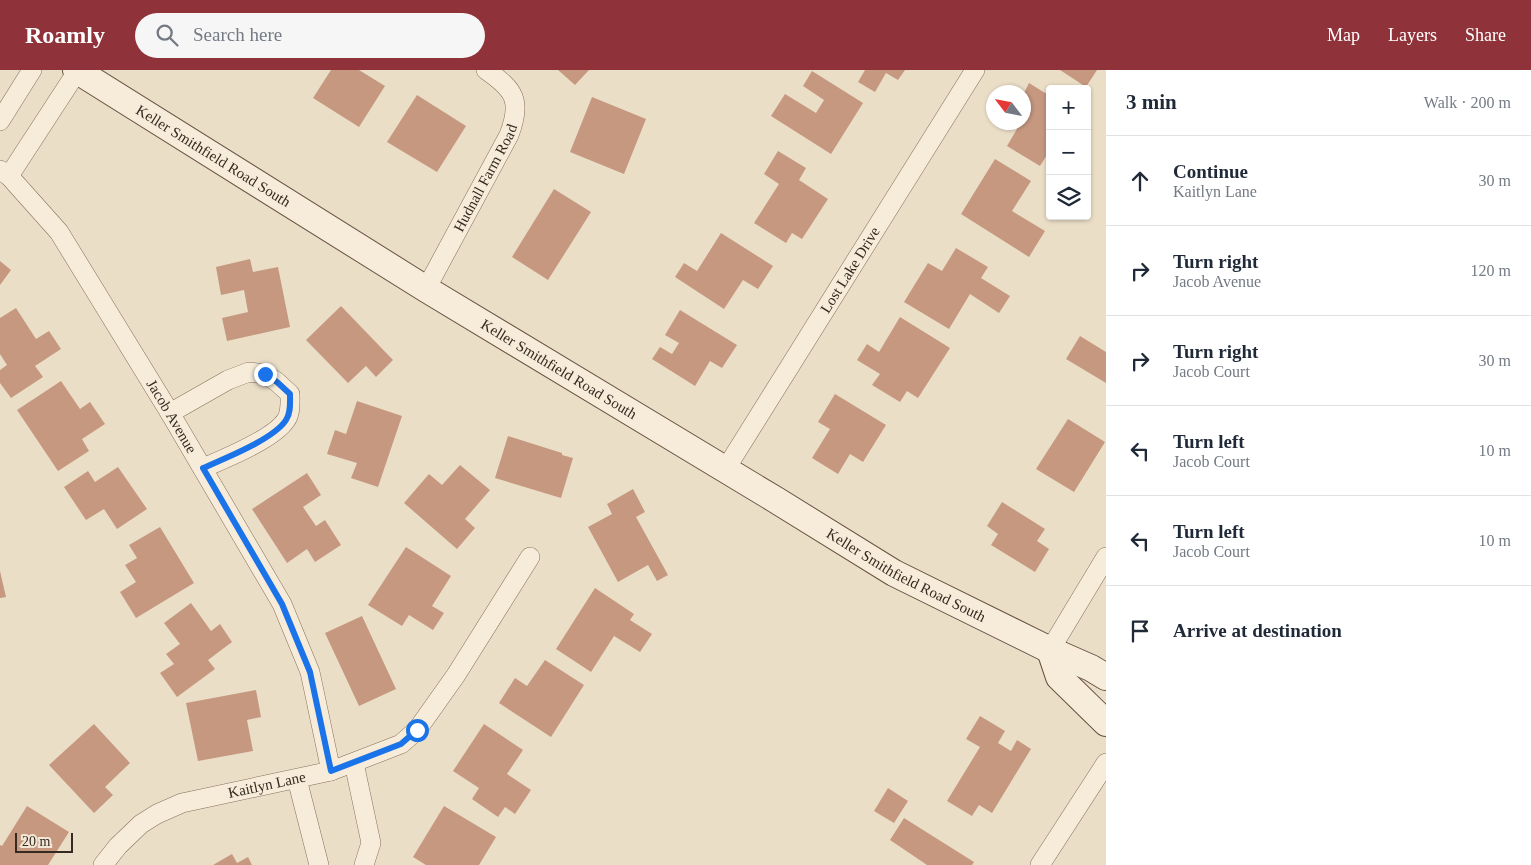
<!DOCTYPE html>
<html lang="en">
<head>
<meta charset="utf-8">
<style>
  body { margin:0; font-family:Georgia,serif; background:#f6f6f7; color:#1f2937 }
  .controls { position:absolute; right:15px; top:15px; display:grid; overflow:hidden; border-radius:5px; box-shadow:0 1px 4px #0004 }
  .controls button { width:45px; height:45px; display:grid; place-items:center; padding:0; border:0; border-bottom:1px solid #e0e1e3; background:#fff; color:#1f2937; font:25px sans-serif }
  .compass { position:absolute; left:986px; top:15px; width:45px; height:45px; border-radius:50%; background:#fff; box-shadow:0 1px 4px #0004; rotate:302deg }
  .scale { position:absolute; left:15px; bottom:12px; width:58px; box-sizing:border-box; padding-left:5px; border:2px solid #362920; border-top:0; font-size:14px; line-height:18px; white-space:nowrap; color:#362920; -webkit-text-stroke:4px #f3e8d6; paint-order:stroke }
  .stop { position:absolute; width:15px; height:15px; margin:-11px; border:4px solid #1a73e8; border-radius:50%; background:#fff }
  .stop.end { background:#1a73e8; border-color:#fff; box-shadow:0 1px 5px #0008 }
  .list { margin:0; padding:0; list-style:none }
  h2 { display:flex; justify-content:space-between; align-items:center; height:65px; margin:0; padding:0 20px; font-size:21px }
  h2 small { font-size:16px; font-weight:400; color:#747a83 }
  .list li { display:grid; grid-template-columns:32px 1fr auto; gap:15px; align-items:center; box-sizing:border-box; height:90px; padding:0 20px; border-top:1px solid #e0e1e3 }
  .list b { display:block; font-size:19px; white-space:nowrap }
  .list p { margin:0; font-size:16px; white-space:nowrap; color:#747a83 }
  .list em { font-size:16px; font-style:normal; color:#747a83 }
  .icon { flex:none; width:28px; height:28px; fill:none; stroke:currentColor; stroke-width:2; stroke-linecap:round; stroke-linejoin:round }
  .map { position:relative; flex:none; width:1106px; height:795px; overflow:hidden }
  header { display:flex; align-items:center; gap:30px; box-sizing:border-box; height:70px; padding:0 25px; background:#8f3239; color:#fff }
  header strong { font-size:24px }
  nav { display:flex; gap:28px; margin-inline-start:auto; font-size:18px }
  .search { width:350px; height:45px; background:#f6f6f7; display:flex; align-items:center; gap:12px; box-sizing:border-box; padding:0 18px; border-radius:28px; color:#747a83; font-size:19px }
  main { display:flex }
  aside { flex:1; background:#fff }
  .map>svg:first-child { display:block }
  .building { fill:#c69880 }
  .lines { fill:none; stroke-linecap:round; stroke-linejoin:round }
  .minor-casing { stroke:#85705d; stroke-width:20 }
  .secondary-casing { stroke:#675141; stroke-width:28 }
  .minor { stroke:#f6ecd9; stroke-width:19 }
  .secondary { stroke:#f6ecd9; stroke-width:26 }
  .route { stroke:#1a73e8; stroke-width:6 }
  .labels { text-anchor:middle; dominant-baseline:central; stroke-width:4; stroke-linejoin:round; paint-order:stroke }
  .street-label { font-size:15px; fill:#362920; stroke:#f3e8d6 }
</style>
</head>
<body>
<header>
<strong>Roamly</strong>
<div class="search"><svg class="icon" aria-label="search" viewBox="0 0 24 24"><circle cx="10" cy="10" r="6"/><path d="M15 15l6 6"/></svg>Search here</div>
<nav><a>Map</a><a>Layers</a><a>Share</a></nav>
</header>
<main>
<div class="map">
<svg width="1106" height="795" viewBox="0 0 1106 795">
  <rect width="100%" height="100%" fill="#ebdec7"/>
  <!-- building -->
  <path class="building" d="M331,0H359L385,16L359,57L313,28Z
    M558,0H589L575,15Z
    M865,0H905L898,10L886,3L875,22L858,12Z
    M1060,0H1097L1086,17Z
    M812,1L863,33L831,84L771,46L785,24L816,43L824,30L803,16Z
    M1029,13L1050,26V80L1040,96L1007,76L1021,52H1024L1025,47L1024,23Z
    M417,25L466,56L437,102L387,72Z
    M592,27L646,49L624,104L570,82Z
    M778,81L806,98L799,110L828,129L802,169L792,163L786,173L754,153L779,114L764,104Z
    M995,89L1031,111L1012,141L1045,161L1029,187L961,144Z
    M554,119L591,142L548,210L512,187Z
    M721,163L773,196L758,219L743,210L724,239L675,207L684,193L697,201Z
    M956,178L988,197L981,208L1010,226L999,243L970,224L949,259L904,232L928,193L942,201Z
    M250,189L253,202L278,197L290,257L227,271L222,248L248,242L244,220L221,225L216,197Z
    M0,191L11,200L0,215Z
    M341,236L393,290L376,307L366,296L348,313L306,270Z
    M16,238L36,269L49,261L61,279L35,296L43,307L11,328L0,313V300L7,295L0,284V248Z
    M680,240L737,275L722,298L710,291L695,316L652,289L660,277L672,284L679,273L665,265Z
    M900,247L950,278L918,328L907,321L900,332L872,315L880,304L857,290L867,274L879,282Z
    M1080,266L1106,282V313L1066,289Z
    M61,311L80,339L90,332L105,354L82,369L89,381L58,401L17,340Z
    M835,324L886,355L863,392L850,384L838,404L812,388L830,359L818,352Z
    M357,331L402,346L378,417L351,408L357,393L327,384L335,360L346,364Z
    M1068,349L1105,372L1074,422L1036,399Z
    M508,366L562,383V385L573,388L561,428L495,408Z
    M460,395L490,420L465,449L475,458L457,479L404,433L429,404L442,415Z
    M118,397L147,439L117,459L104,439L86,450L64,417L88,401L95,412Z
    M307,403L321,425L303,437L316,456L325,450L341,475L315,492L307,479L287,493L252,439Z
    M633,419L645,442L636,447L668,505L657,511L648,495L618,512L588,457L612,444L607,434Z
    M1002,432L1045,459L1037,471L1049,479L1035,502L991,475L998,464L987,456Z
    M160,457L194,513L136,548L120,522L136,512L125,495L137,488L129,475Z
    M406,477L451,506L432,536L444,543L433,560L409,545L402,556L368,535Z
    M0,501L6,527L0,528Z
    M595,518L634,544L630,550L652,564L640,582L614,566L591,602L556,579Z
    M191,533L211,561L220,554L232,572L208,590L215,599L177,627L160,603L174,594L166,584L180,574L164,553Z
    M362,546L396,619L359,636L325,563Z
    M545,590L584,615L551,667L499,633L515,608L527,616Z
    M256,620L261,647L247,650L253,681L198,691L186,633Z
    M980,646L1005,661L998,673L1011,681L1017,670L1031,679L992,743L979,735L972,746L947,731L980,677L966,669Z
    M94,654L130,693L105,717L113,725L94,743L49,695Z
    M484,654L523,680L507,704L531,720L515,744L505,737L498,747L472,729L479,718L453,701Z
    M888,718L908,731L894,753L874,741Z
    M27,736L69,762L48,795H0V775L2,776Z
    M444,736L496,767L479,795H426L413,787Z
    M904,748L974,792L972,795H927L890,770Z
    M232,784L237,793L248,787L252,795H213Z"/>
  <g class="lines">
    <!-- minor casing -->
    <g class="minor-casing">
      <g id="minor">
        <path d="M0,51L32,0"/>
        <path id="s1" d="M0,100L9,106L59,162L170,343L282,534L310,602L331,701"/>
        <path d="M9,106L78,0"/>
        <path id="s2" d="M426,219L509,65C522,31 515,20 486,0"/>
        <path d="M170,343L228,310L249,302L265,304L277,312L290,324C290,333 291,343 286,350C274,369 224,389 203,398"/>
        <path id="s3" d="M725,400L975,0"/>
        <path d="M1050,580L1106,487"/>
        <path d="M354,693L371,773L364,795"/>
        <path d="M297,709L319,795"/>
        <path id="s4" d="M103,795L118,776L141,754L157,744L182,733L331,701L401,674L417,660L456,605L530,487"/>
        <path d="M1040,795L1106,693"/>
      </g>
    </g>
    <!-- secondary casing -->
    <g class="secondary-casing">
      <g id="secondary">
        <path id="s5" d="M76,0L426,219L776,430L894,503L1050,580L1091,598L1106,607"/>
        <path d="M1050,580L1059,607L1106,653"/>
      </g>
    </g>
    <!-- minor -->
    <use href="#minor" class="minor"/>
    <!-- secondary -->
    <use href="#secondary" class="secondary"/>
  </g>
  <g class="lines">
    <!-- route -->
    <path class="route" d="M265,304L277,312L290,324C290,333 291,343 286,350C274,369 224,389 203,398L282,534L310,602L331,701L401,674L417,660"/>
  </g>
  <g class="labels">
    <!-- street labels -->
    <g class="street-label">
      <text stroke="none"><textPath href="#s5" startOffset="162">Keller Smithfield Road South</textPath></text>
      <text stroke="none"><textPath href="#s2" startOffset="126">Hudnall Farm Road</textPath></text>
      <text stroke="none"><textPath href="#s3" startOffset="236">Lost Lake Drive</textPath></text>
      <text stroke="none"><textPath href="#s5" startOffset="568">Keller Smithfield Road South</textPath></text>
      <text stroke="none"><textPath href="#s1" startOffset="302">Jacob Avenue</textPath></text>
      <text stroke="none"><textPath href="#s5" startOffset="972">Keller Smithfield Road South</textPath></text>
      <text stroke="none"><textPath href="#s4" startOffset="189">Kaitlyn Lane</textPath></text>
    </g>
  </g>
</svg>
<div class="controls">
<button>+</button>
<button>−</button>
<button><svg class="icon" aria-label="layers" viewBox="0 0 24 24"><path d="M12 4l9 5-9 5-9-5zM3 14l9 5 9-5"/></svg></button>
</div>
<svg class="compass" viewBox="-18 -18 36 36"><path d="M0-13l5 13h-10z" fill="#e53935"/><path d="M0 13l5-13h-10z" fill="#747a83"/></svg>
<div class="scale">20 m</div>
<div class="stop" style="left:417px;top:660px"></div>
<div class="stop end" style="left:265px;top:304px"></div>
</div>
<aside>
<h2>3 min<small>Walk · 200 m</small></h2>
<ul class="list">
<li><svg class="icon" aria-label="ahead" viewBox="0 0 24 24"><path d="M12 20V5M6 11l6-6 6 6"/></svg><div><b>Continue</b><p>Kaitlyn Lane</p></div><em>30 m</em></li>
<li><svg class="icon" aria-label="right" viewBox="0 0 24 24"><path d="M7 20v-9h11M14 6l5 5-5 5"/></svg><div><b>Turn right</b><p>Jacob Avenue</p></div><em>120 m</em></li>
<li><svg class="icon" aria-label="right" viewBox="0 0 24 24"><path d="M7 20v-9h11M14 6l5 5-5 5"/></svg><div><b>Turn right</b><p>Jacob Court</p></div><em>30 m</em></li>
<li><svg class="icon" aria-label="left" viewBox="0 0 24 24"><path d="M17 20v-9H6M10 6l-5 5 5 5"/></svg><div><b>Turn left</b><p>Jacob Court</p></div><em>10 m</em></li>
<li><svg class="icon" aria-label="left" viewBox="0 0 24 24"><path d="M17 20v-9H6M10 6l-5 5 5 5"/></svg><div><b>Turn left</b><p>Jacob Court</p></div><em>10 m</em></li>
<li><svg class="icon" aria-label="arrive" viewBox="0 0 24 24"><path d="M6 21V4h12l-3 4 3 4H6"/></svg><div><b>Arrive at destination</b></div></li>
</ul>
</aside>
</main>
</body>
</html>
